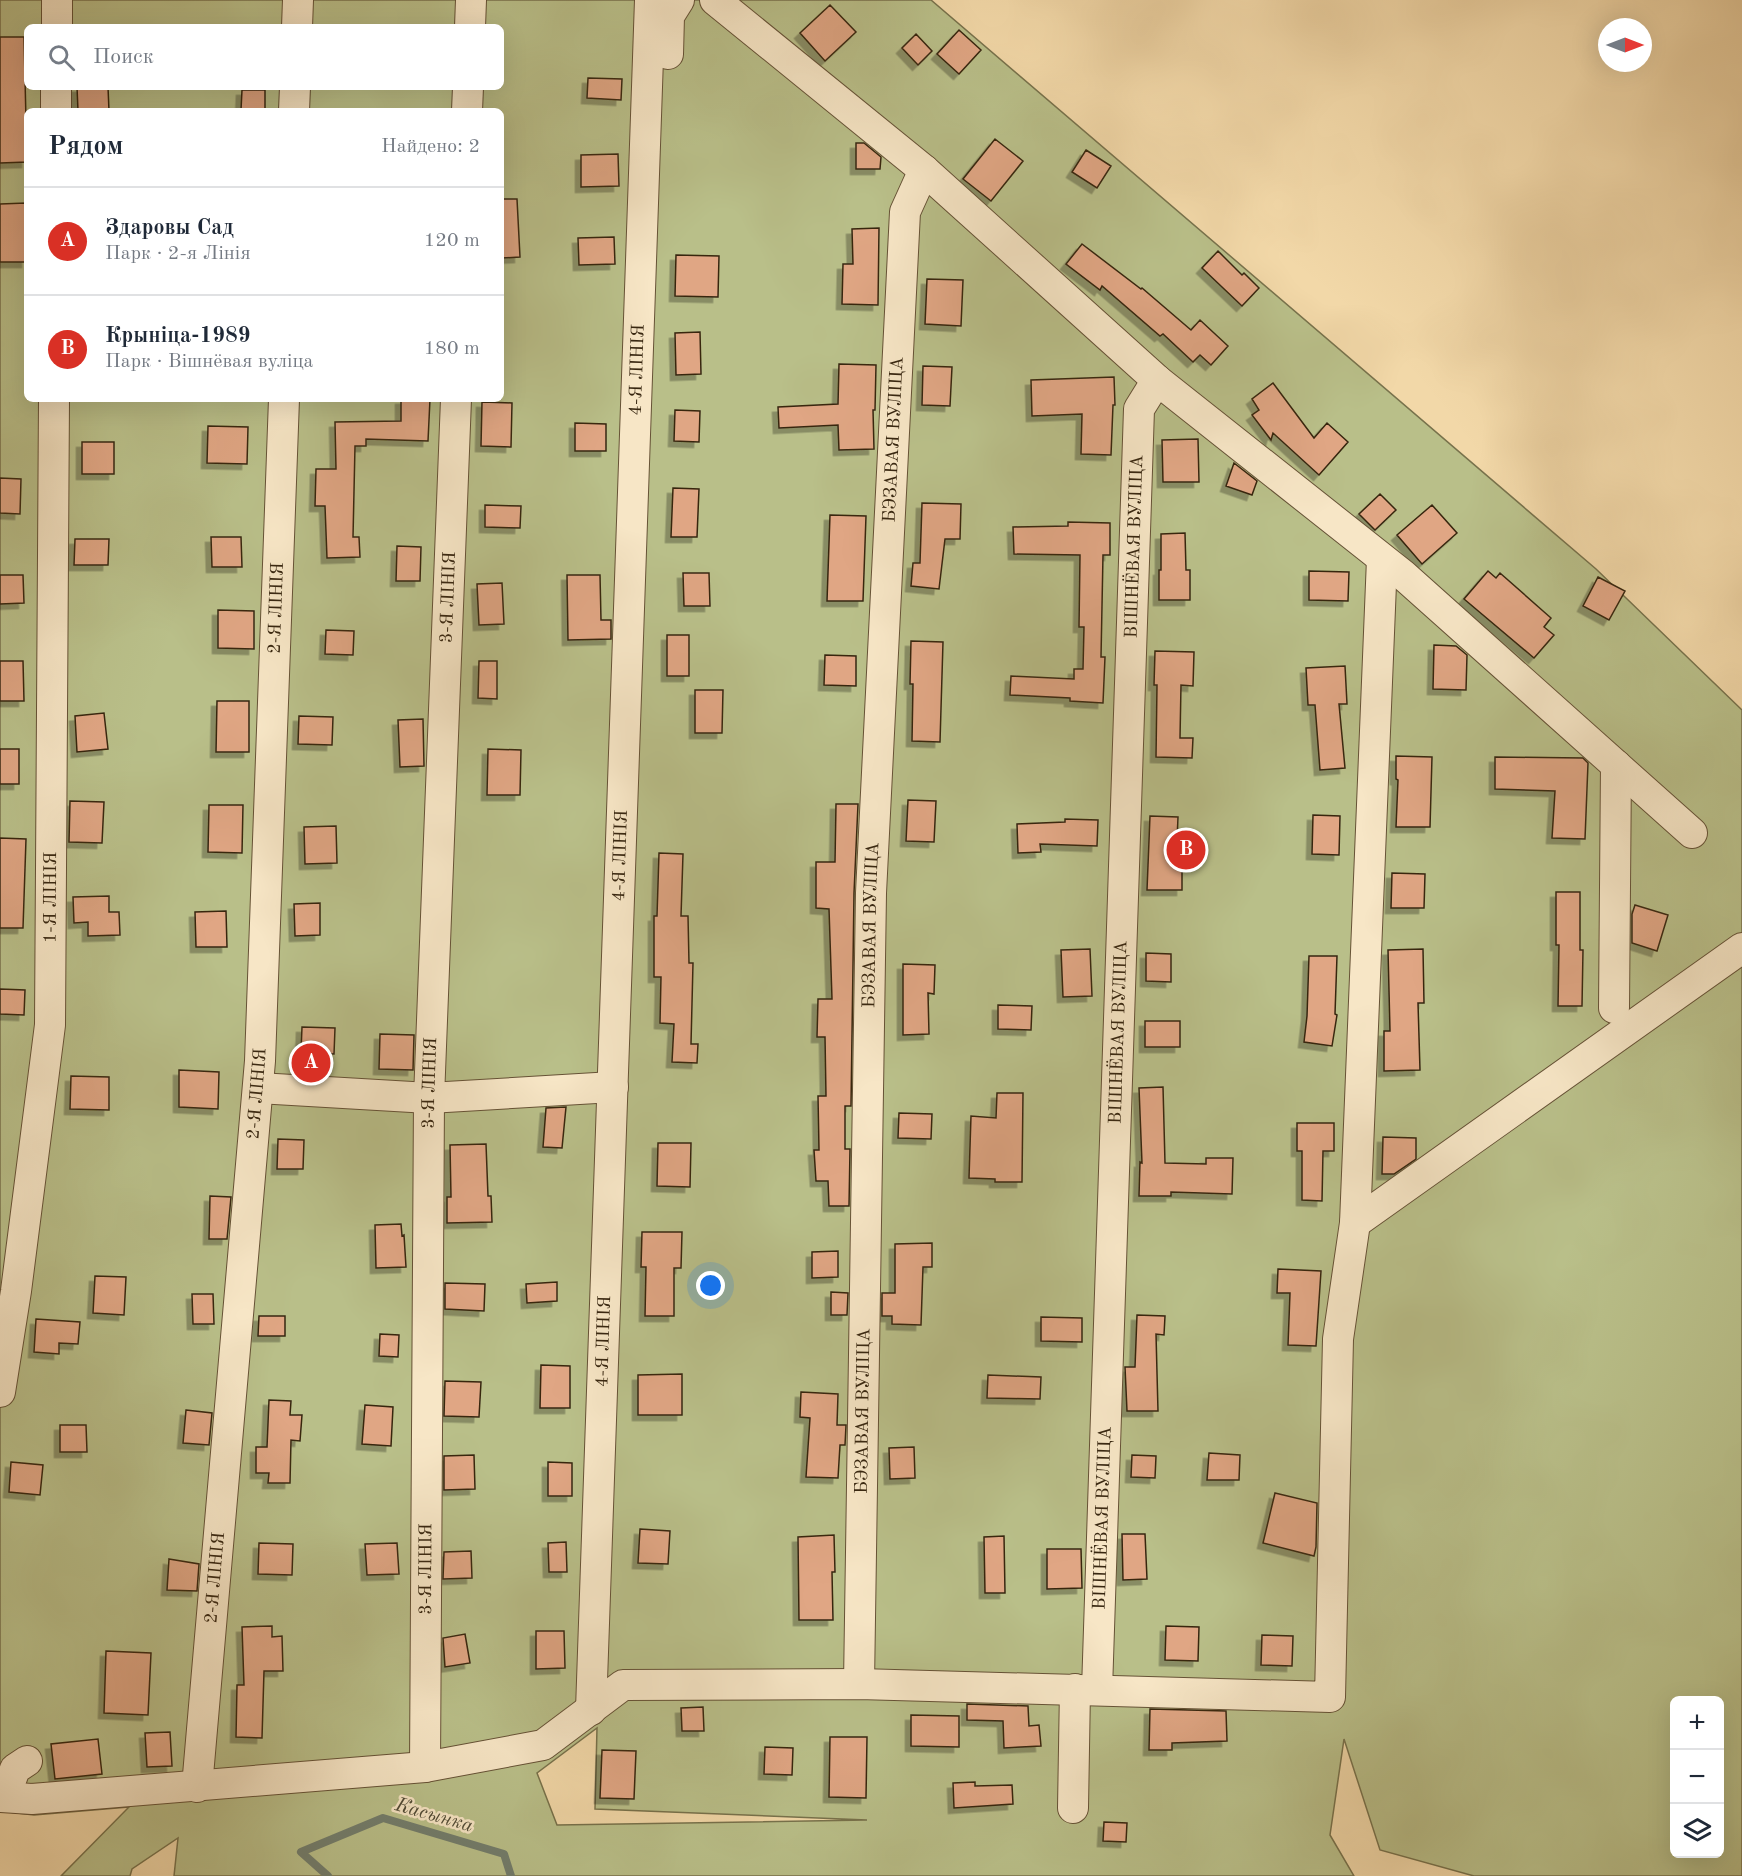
<!DOCTYPE html>
<html lang="ru">
<head>
<meta charset="utf-8">
<style>
  body { margin:0; font-family:"Old Standard TT",serif; background:#f2f2f3; color:#1f2937 }
  .controls { position:absolute; right:18px; bottom:18px; display:grid; overflow:hidden; border-radius:9px; box-shadow:0 6px 24px #0002 }
  .controls button { width:54px; height:54px; display:grid; place-items:center; padding:0; border:0; border-bottom:2px solid #e0e1e3; background:#fff; color:#1f2937; font:30px sans-serif }
  .compass { position:absolute; left:1598px; top:18px; width:54px; height:54px; border-radius:50%; background:#fff; box-shadow:0 6px 24px #0002; rotate:90deg }
  .you { position:absolute; left:711px; top:1286px; width:21px; height:21px; margin:-15px; border:4px solid #fff; border-radius:50%; background:#1a73e8; box-shadow:0 0 0 9px #1a73e833 }
  .badge { display:grid; place-items:center; width:39px; height:39px; border-radius:50%; background:#d93025; color:#fff; font-size:20px; font-weight:700 }
  .pin { position:absolute; translate:-50% -50%; border:3px solid #fff; box-shadow:0 2px 6px #0006 }
  .list { margin:0; padding:0; list-style:none }
  h2 { display:flex; justify-content:space-between; align-items:center; height:78px; margin:0; padding:0 24px; font-size:26px }
  h2 small { font-size:20px; font-weight:400; color:#747a83 }
  .list li { display:grid; grid-template-columns:39px 1fr auto; gap:18px; align-items:center; box-sizing:border-box; height:108px; padding:0 24px; border-top:2px solid #e0e1e3 }
  .list b { display:block; font-size:22px; white-space:nowrap }
  .list p { margin:0; font-size:20px; white-space:nowrap; color:#747a83 }
  .list em { font-size:20px; font-style:normal; color:#747a83 }
  .icon { flex:none; width:33px; height:33px; fill:none; stroke:currentColor; stroke-width:2; stroke-linecap:round; stroke-linejoin:round }
  .map { position:relative; flex:none; width:1742px; height:1876px; overflow:hidden }
  .search { position:absolute; background:#fff; box-shadow:0 6px 24px #0002; left:24px; top:24px; width:480px; height:66px; display:flex; align-items:center; gap:15px; box-sizing:border-box; padding:0 21px; border-radius:9px; color:#747a83; font-size:22px }
  .panel { position:absolute; background:#fff; box-shadow:0 6px 24px #0002; left:24px; top:108px; width:480px; height:294px; border-radius:9px }
  .map>svg:first-child { display:block }
  .green { fill:#b9bf89; stroke:#78724c; stroke-width:1.5; fill-rule:evenodd }
  .lines { fill:none; stroke-linecap:round; stroke-linejoin:round }
  .stream { stroke:#737e6d; stroke-width:8 }
  .building { fill:#e0a684; stroke:#372610; stroke-width:1.5; filter:url(#shadow) }
  .minor-casing { stroke:#665236; stroke-width:32 }
  .minor { stroke:#f7e6c6; stroke-width:30 }
  .labels { text-anchor:middle; dominant-baseline:central; stroke-width:5; stroke-linejoin:round; paint-order:stroke }
  .street-label { font-size:18px; fill:#372610; stroke:#f7e6c6 }
  .water-label { font-size:20px; font-style:italic; fill:#504b37; stroke:#f7e6c6 }
</style>
</head>
<body>
<div class="map">
<svg width="1742" height="1876" viewBox="0 0 1742 1876">
  <defs>
    <filter id="shadow"><feDropShadow dx="-5.5" dy="5.5" stdDeviation="0" flood-color="#0004"/></filter>
  </defs>
  <rect width="100%" height="100%" fill="#f2d8a8"/>
  <filter id="stains"><feTurbulence type="fractalNoise" baseFrequency=".00333" numOctaves="4"/><feColorMatrix values="0 0 0 0 .2 0 0 0 0 .09 0 0 0 0 .02 0 0 0 .5 -.17"/></filter>
  <radialGradient id="worn" r=".72"><stop offset=".6" stop-color="#630" stop-opacity="0"/><stop offset="1" stop-color="#630" stop-opacity=".3"/></radialGradient>
  <!-- green -->
  <path class="green" d="M0,0H931L1596,569L1742,710V1876H1474L1380,1850L1344,1739L1330,1835L1354,1876H174L178,1838L132,1869L130,1876H61L129,1807L34,1815L0,1811ZM27,27H501V87H27ZM27,111H501V399H27ZM1674,1700H1720V1854H1674ZM597,1728L595,1809L867,1820L557,1825L537,1773Z"/>
  <g class="lines">
    <!-- stream -->
    <path class="stream" d="M328,1876L301,1852L383,1818L504,1854L511,1876"/>
  </g>
  <!-- building -->
  <path class="building" d="M830,5L856,32L825,61L800,33Z
    M959,30L981,50L959,74L937,54Z
    M916,34L932,51L918,65L902,48Z
    M0,37H24L27,162L0,163Z
    M588,78L622,79L621,100L587,98Z
    M77,87H108L109,111H78Z
    M242,90H265V110H241Z
    M995,139L1023,161L991,201L963,179Z
    M856,143H864L881,157L880,169H856Z
    M1086,150L1111,166L1097,188L1072,172Z
    M618,154L619,186L581,187V155Z
    M501,199H517L520,257L501,258Z
    M26,203L27,262H0V204Z
    M879,228L878,305L842,304L843,264H853L852,229Z
    M614,237L615,264L579,265L578,238Z
    M1082,244L1141,289L1142,288L1191,330L1200,320L1228,346L1211,365L1200,355L1193,362L1163,334L1160,336L1102,286L1100,290L1066,264Z
    M1218,251L1242,275L1244,273L1259,288L1242,306L1202,268Z
    M676,255L719,256L718,297L675,296Z
    M927,279L963,280L961,326L925,324Z
    M700,332L701,374L676,375L675,333Z
    M839,364L876,365L875,410H873L874,449L839,450L838,425L779,428L778,407L838,404Z
    M923,366L952,367L950,406L922,405Z
    M1114,377L1115,405H1113L1111,455L1081,454L1082,414L1032,416L1031,380Z
    M1273,383L1314,438L1327,423L1348,442L1319,475L1273,433L1271,440L1252,415L1259,410L1252,399Z
    M401,399H430L428,441L366,439V446H355L353,537H359L360,557L327,558L325,506H315L316,469H336L335,422L401,421Z
    M482,402L512,403L511,447L481,446Z
    M675,410L700,411L699,442L674,441Z
    M575,423L606,424V451H575Z
    M208,426L248,427L247,464L207,463Z
    M1198,439L1199,482H1163L1162,440Z
    M82,442H114V474H82Z
    M1234,463L1257,481L1252,495L1226,486Z
    M0,478L21,479L20,514L0,513Z
    M673,488L699,489L697,537H671Z
    M1380,494L1396,510L1375,530L1359,514Z
    M922,503L961,504L960,539H945L939,589L911,586L913,563H920Z
    M485,505L521,506L520,528L485,527Z
    M1432,505L1457,533L1422,564L1397,535Z
    M830,515L866,516L863,601H827Z
    M1068,522L1110,523V555H1103L1101,657H1105L1103,703L1070,701V698L1010,695L1011,676L1074,679V669H1083L1084,627H1079L1080,555L1014,554L1013,527L1068,526Z
    M1185,533L1186,570H1190V600H1159V570H1161V534Z
    M211,537H241L242,567H212Z
    M75,539H109L108,565H74Z
    M397,546L421,547L420,581H396Z
    M1309,571L1349,572L1348,601L1309,600Z
    M1488,571L1496,578L1500,573L1551,618L1544,627L1554,635L1534,658L1464,599Z
    M683,573H709L710,606H684Z
    M0,575H23L24,603L0,604Z
    M567,575H600L601,620H611V639L568,640Z
    M1598,577L1625,591L1609,620L1583,606Z
    M502,583L504,624L479,625L477,584Z
    M218,610L254,611V649L218,648Z
    M326,630L354,631L353,655L325,654Z
    M667,635H689V676H667Z
    M911,641L943,642L940,742L912,741L913,684H910Z
    M1434,645L1456,646L1467,655L1466,690L1433,689Z
    M1155,651L1194,652L1193,686L1181,685L1180,738H1193L1192,758L1156,757L1157,685H1154Z
    M825,655L856,656V686L824,685Z
    M0,661H23L24,701H0Z
    M479,661H497V699L478,698Z
    M1345,666L1347,704H1339L1345,768L1320,770L1315,705H1308L1306,668Z
    M695,690H723L722,733H695Z
    M217,701H249V752H216Z
    M104,713L108,749L77,752L75,716Z
    M299,716L333,717L332,745L298,744Z
    M423,719L424,766L400,767L398,720Z
    M0,749H19V784H0Z
    M488,749L521,750L520,795H487Z
    M1396,756L1432,757L1430,827H1396L1398,780L1396,779Z
    M1495,757L1583,758L1588,763L1585,839L1552,838L1555,791L1495,789Z
    M908,800L936,801L934,842L906,841Z
    M70,801L104,802L102,843L69,842Z
    M836,804H858L854,893L851,1106H845V1149H850L849,1206H829L828,1181H816L814,1150H819L818,1096H826L825,1037H817L818,999H832L829,909L816,908V862H835Z
    M209,805H243L242,853L208,852Z
    M1313,815L1340,816L1339,855L1312,854Z
    M1150,816L1178,817L1176,864H1182V890H1147Z
    M1065,819L1098,820L1097,846L1040,844L1041,852L1018,853L1017,824L1065,822Z
    M336,826L337,863L305,864L304,827Z
    M0,838L26,839L23,928H0Z
    M659,853L683,854L681,916H688L689,963H693L691,1044H698L697,1063L672,1062L674,1024L660,1023L661,977H654V916H657Z
    M1392,873L1425,874L1424,908H1391Z
    M1556,892H1580V950H1583L1582,1006H1558L1559,945H1556Z
    M109,896V912H119L120,935L88,936V922L74,923L73,897Z
    M320,903V935L295,936L294,904Z
    M1635,905L1668,915L1657,951L1632,943V914Z
    M226,911L227,947H196L195,912Z
    M1090,949L1092,996L1063,997L1061,950Z
    M1423,949L1424,1003H1418L1420,1070L1384,1071V1031H1390L1388,950Z
    M1146,953L1171,954V982L1146,981Z
    M1309,956H1337L1335,1014L1337,1015L1332,1046L1304,1042L1307,1016Z
    M903,964L935,965L934,994L928,993L929,1034L903,1035Z
    M0,989L25,990L24,1015L0,1014Z
    M998,1005L1032,1006L1031,1030L998,1029Z
    M1145,1021H1180V1047H1145Z
    M302,1027L335,1028L334,1054L301,1052Z
    M380,1034L414,1035L413,1070L379,1069Z
    M179,1070L219,1072L218,1109L179,1107Z
    M71,1076L109,1077V1110L70,1109Z
    M1163,1087L1165,1163L1206,1164V1158H1233L1232,1194L1171,1192V1196H1139L1140,1162L1142,1163L1139,1088Z
    M997,1093H1023L1022,1182H995V1179L969,1178L971,1116L996,1118Z
    M566,1107L562,1148L543,1147L546,1108Z
    M899,1113L932,1114L931,1139L898,1138Z
    M1297,1123H1334V1151H1323L1322,1201L1302,1200V1151H1297Z
    M1383,1137L1416,1138V1159L1394,1174H1382Z
    M278,1139L304,1140L303,1169H277Z
    M658,1143H691L690,1187L657,1186Z
    M486,1144L488,1196H491L492,1222L447,1223V1197H451L450,1145Z
    M210,1196L231,1197L227,1239H209Z
    M401,1224L402,1236L404,1235L406,1267L376,1268L375,1225Z
    M642,1232H682L681,1268H674V1316H645L646,1267H641Z
    M932,1243V1267H923L921,1325L892,1324V1316H882V1293H895V1244Z
    M838,1251V1277L812,1278V1252Z
    M1278,1269L1321,1271L1316,1346L1288,1345L1290,1293H1277Z
    M95,1276L126,1277L124,1315L93,1313Z
    M557,1282V1301L527,1303L526,1284Z
    M445,1283L485,1284L484,1311L445,1309Z
    M831,1292L848,1293L847,1315H831Z
    M192,1294H213L214,1324H193Z
    M1137,1315L1165,1316L1164,1335L1156,1334L1158,1411H1127L1125,1367H1135Z
    M259,1316H285V1336H258Z
    M1041,1317L1082,1318V1342L1041,1341Z
    M36,1319L80,1322L78,1344L59,1343V1354L34,1352Z
    M380,1334L399,1335L398,1357L379,1356Z
    M541,1365L570,1366V1408H540Z
    M682,1374V1415H638V1375Z
    M988,1375L1041,1377L1040,1399L987,1398Z
    M445,1381L481,1382L479,1417L444,1416Z
    M801,1392L838,1394L837,1425H846L845,1445H840L838,1478L806,1477L810,1418L800,1417Z
    M269,1400L291,1401L290,1415H302L300,1441L291,1440L290,1483H268L269,1473H256V1447H267Z
    M365,1405L393,1407L391,1446L362,1444Z
    M186,1410L212,1413L209,1445L183,1443Z
    M60,1425H86L87,1452H60Z
    M914,1447L915,1478L890,1479L889,1448Z
    M1209,1453L1240,1455L1239,1480H1207Z
    M474,1455L475,1489L444,1490V1456Z
    M1132,1455L1156,1456L1155,1478L1131,1477Z
    M11,1462L43,1465L40,1495L9,1492Z
    M548,1462L572,1463V1496H548Z
    M1275,1493L1317,1503L1316,1547L1314,1556L1263,1543Z
    M640,1529L670,1531L668,1564L638,1563Z
    M1122,1534H1145L1147,1579L1123,1580Z
    M834,1535L835,1572H832L833,1620H799L798,1537Z
    M1004,1536L1005,1593H985L984,1537Z
    M566,1542L567,1572H549L548,1543Z
    M259,1543L293,1544L292,1575L258,1574Z
    M397,1543L399,1574L367,1575L365,1544Z
    M1047,1549H1081L1082,1588L1047,1589Z
    M471,1551L472,1578L443,1579L444,1552Z
    M169,1559L199,1564L197,1591L167,1590Z
    M272,1626V1637L282,1636L283,1671H264L262,1738L236,1737L237,1685H244L242,1627Z
    M1166,1626L1199,1627L1198,1661L1165,1660Z
    M536,1631H564L565,1668L536,1669Z
    M465,1634L470,1663L445,1667L443,1638Z
    M1262,1635L1293,1636L1292,1666L1261,1665Z
    M106,1651L151,1653L148,1715L104,1713Z
    M967,1704L1028,1706L1029,1726L1039,1725L1041,1746L1004,1748L1003,1721L967,1720Z
    M703,1707L704,1731H682L681,1708Z
    M1150,1709L1226,1711L1227,1741L1172,1743V1750H1149Z
    M911,1715L959,1716V1747L911,1746Z
    M170,1732L172,1766L147,1767L145,1733Z
    M830,1737H867L866,1798L829,1797Z
    M98,1739L102,1774L55,1779L51,1744Z
    M765,1747L793,1748L792,1775L764,1774Z
    M602,1750L636,1751L634,1799L600,1798Z
    M975,1782V1786L1012,1785L1013,1804L954,1808L953,1783Z
    M1104,1822L1127,1823L1126,1842L1103,1841Z"/>
  <g class="lines">
    <!-- minor casing -->
    <g class="minor-casing">
      <g id="minor">
        <path d="M715,0L924,170L1157,380L1402,574L1692,833"/>
        <path d="M57,27V0"/>
        <path d="M297,27L298,0"/>
        <path d="M470,27L471,0"/>
        <path d="M668,54L669,16L679,0"/>
        <path d="M56,111V87"/>
        <path d="M294,111L295,87"/>
        <path d="M467,111L468,87"/>
        <path d="M1614,1008L1616,765"/>
        <path d="M258,1088L429,1098L613,1087"/>
        <path d="M1355,1223L1742,948"/>
        <path id="s1" d="M0,1392L16,1291L50,1025L54,399"/>
        <path id="s2" d="M859,1684L871,893L905,212L924,170"/>
        <path id="s3" d="M1097,1690L1139,409L1157,380"/>
        <path id="s4" d="M591,1710L650,0"/>
        <path id="s5" d="M425,1767L429,1098L456,399"/>
        <path id="s6" d="M197,1787L260,1061L284,399"/>
        <path d="M0,1797L32,1799L425,1767L543,1745L623,1685L859,1684L1330,1697L1338,1339L1355,1223L1382,559"/>
        <path d="M5,1797L15,1769L27,1761"/>
        <path d="M1073,1808L1075,1689"/>
      </g>
    </g>
    <!-- minor -->
    <use href="#minor" class="minor"/>
  </g>
  <g class="labels">
    <!-- street labels -->
    <g class="street-label">
      <text stroke="none"><textPath href="#s4" startOffset="1341">4-Я ЛІНІЯ</textPath></text>
      <text stroke="none"><textPath href="#s2" startOffset="1245">БЭЗАВАЯ ВУЛІЦА</textPath></text>
      <text stroke="none"><textPath href="#s3" startOffset="1144">ВІШНЁВАЯ ВУЛІЦА</textPath></text>
      <text stroke="none"><textPath href="#s5" startOffset="1170">3-Я ЛІНІЯ</textPath></text>
      <text stroke="none"><textPath href="#s6" startOffset="1182">2-Я ЛІНІЯ</textPath></text>
      <text stroke="none"><textPath href="#s4" startOffset="855">4-Я ЛІНІЯ</textPath></text>
      <text stroke="none"><textPath href="#s1" startOffset="498">1-Я ЛІНІЯ</textPath></text>
      <text stroke="none"><textPath href="#s2" startOffset="759">БЭЗАВАЯ ВУЛІЦА</textPath></text>
      <text stroke="none"><textPath href="#s3" startOffset="658">ВІШНЁВАЯ ВУЛІЦА</textPath></text>
      <text stroke="none"><textPath href="#s5" startOffset="684">3-Я ЛІНІЯ</textPath></text>
      <text stroke="none"><textPath href="#s6" startOffset="696">2-Я ЛІНІЯ</textPath></text>
      <text stroke="none"><textPath href="#s4" startOffset="369">4-Я ЛІНІЯ</textPath></text>
      <text stroke="none"><textPath href="#s2" startOffset="273">БЭЗАВАЯ ВУЛІЦА</textPath></text>
      <text stroke="none"><textPath href="#s3" startOffset="172">ВІШНЁВАЯ ВУЛІЦА</textPath></text>
      <text stroke="none"><textPath href="#s5" startOffset="198">3-Я ЛІНІЯ</textPath></text>
      <text stroke="none"><textPath href="#s6" startOffset="210">2-Я ЛІНІЯ</textPath></text>
    </g>
    <!-- water labels -->
    <g class="water-label">
      <text transform="translate(434 1816) rotate(16)">Касынка</text>
    </g>
  </g>
  <rect width="100%" height="100%" filter="url(#stains)"/>
  <rect width="100%" height="100%" fill="url(#worn)"/>
</svg>
<div class="controls">
<button>+</button>
<button>−</button>
<button><svg class="icon" aria-label="layers" viewBox="0 0 24 24"><path d="M12 4l9 5-9 5-9-5zM3 14l9 5 9-5"/></svg></button>
</div>
<svg class="compass" viewBox="-18 -18 36 36"><path d="M0-13l5 13h-10z" fill="#e53935"/><path d="M0 13l5-13h-10z" fill="#747a83"/></svg>
<div class="you"></div>
<div class="pin badge" style="left:311px;top:1063px">A</div>
<div class="pin badge" style="left:1186px;top:850px">B</div>
<div class="search"><svg class="icon" aria-label="search" viewBox="0 0 24 24"><circle cx="10" cy="10" r="6"/><path d="M15 15l6 6"/></svg>Поиск</div>
<section class="panel">
<h2>Рядом<small>Найдено: 2</small></h2>
<ul class="list">
<li><span class="badge">A</span><div><b>Здаровы Сад</b><p>Парк · 2-я Лінія</p></div><em>120 m</em></li>
<li><span class="badge">B</span><div><b>Крыніца-1989</b><p>Парк · Вішнёвая вуліца</p></div><em>180 m</em></li>
</ul>
</section>
</div>
</body>
</html>
